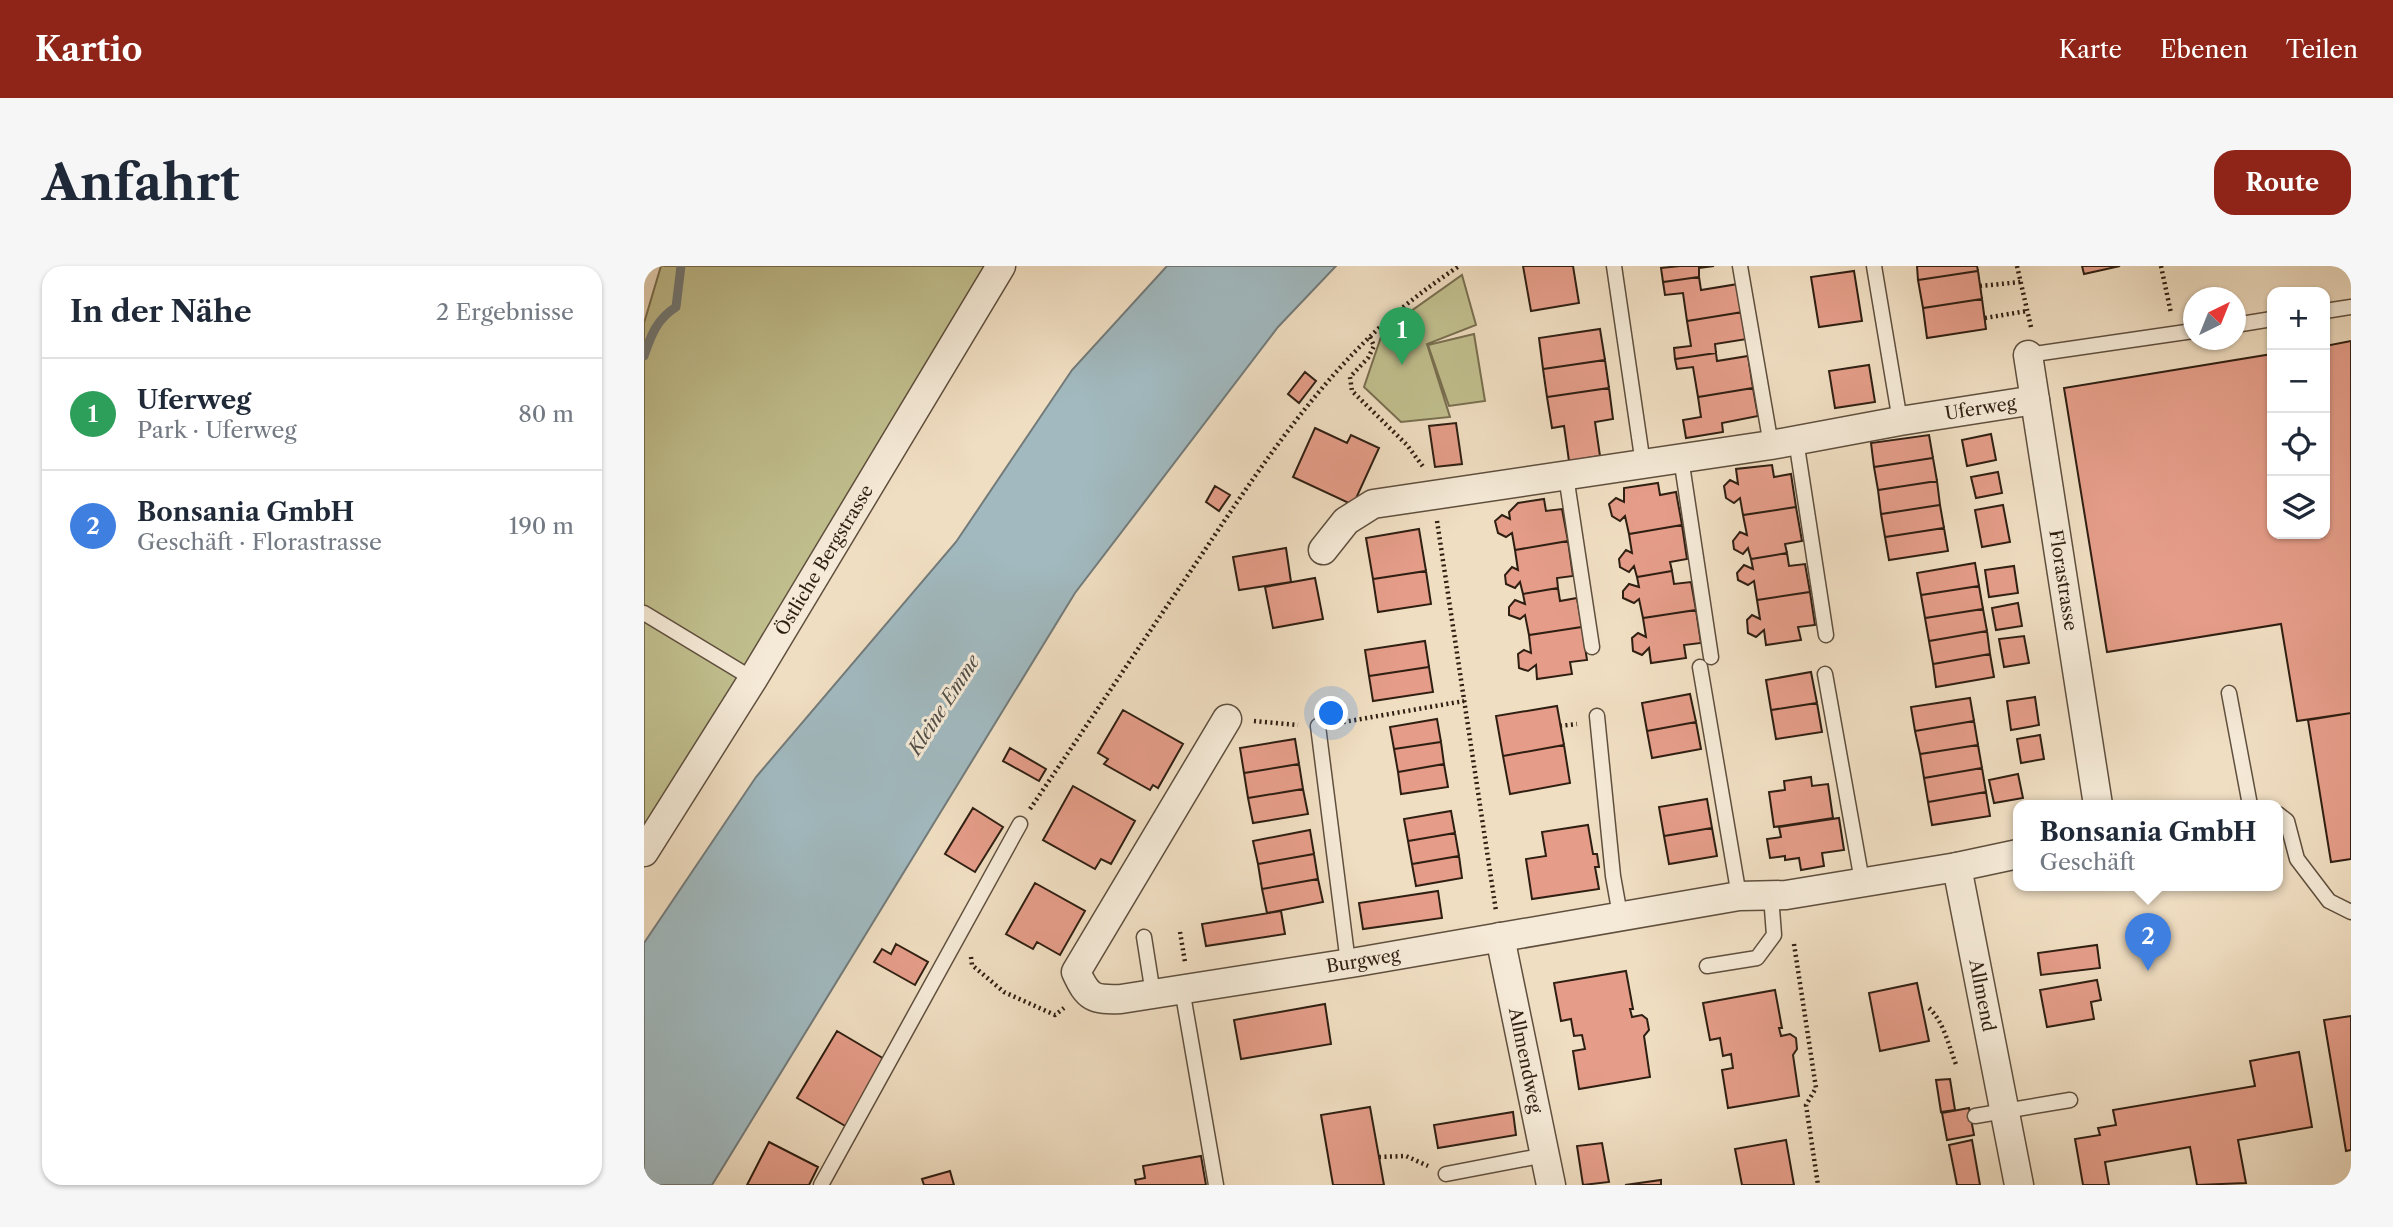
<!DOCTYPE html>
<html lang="de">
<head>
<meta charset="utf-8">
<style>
  body { margin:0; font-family:"Libre Caslon Text",serif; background:#f6f6f7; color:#1f2937 }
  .controls { position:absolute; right:21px; top:21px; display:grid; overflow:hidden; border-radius:14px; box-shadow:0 2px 5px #0004 }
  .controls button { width:63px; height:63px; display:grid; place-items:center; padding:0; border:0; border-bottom:2px solid #e0e1e3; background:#fff; color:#1f2937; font:35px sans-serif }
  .compass { position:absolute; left:1539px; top:21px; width:63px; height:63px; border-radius:50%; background:#fff; box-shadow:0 2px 5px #0004; rotate:43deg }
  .you { position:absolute; left:688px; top:448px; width:24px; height:24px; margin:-18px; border:5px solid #fff; border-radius:50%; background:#1a73e8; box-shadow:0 0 0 10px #1a73e833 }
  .badge { display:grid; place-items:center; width:46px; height:46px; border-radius:50%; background:#8f2418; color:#fff; font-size:23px; font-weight:700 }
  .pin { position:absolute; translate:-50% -58px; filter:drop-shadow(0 2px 4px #0008) }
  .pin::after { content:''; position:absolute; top:37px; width:24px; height:21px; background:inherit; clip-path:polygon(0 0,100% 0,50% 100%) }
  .popup { position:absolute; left:1369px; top:534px; width:270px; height:91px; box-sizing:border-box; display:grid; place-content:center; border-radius:14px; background:#fff; filter:drop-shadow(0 2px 5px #0005); font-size:23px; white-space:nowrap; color:#747a83 }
  .popup b { font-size:26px; color:#1f2937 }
  .popup::after { content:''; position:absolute; left:50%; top:100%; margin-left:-14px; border:14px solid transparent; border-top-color:#fff }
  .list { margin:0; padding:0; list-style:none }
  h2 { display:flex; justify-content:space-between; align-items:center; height:91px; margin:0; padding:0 28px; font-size:30px }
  h2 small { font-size:23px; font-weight:400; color:#747a83 }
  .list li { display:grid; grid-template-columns:46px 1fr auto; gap:21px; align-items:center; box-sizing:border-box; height:112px; padding:0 28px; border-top:2px solid #e0e1e3 }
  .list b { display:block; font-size:26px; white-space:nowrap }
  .list p { margin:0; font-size:23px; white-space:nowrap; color:#747a83 }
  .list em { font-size:23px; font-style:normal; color:#747a83 }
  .icon { flex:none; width:38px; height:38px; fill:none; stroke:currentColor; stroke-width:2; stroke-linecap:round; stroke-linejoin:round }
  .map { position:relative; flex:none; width:1707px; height:919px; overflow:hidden; border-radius:21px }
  header { display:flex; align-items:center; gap:42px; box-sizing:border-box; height:98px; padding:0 35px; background:#8f2418; color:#fff }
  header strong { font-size:33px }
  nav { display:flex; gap:38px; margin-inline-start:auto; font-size:24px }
  .intro { display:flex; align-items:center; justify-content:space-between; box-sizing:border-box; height:168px; padding:0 42px }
  h1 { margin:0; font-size:49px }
  .button { padding:18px 32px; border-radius:21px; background:#8f2418; color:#fff; font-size:24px; font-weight:700 }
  main { display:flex; gap:42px; padding:0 42px }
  aside { flex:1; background:#fff; border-radius:21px; box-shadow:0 2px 5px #0004 }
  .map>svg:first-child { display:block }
  .green { fill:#c1bf8e; stroke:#786f50; stroke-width:2 }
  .water { fill:#a1b9bf; stroke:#737b7a; stroke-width:2 }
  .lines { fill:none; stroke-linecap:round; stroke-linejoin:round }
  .stream { stroke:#737b7a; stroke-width:9 }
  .building { fill:#e59d89; stroke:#2f1f12; stroke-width:2 }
  .service-casing { stroke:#5f4f3e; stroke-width:17 }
  .minor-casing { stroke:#5f4f3e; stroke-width:31 }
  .path { stroke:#2f1f12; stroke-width:4.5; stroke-dasharray:2 3.5; stroke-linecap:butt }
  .service { stroke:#f5ead7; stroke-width:14 }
  .minor { stroke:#f5ead7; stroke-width:28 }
  .labels { text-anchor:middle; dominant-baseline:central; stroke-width:6; stroke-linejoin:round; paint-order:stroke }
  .street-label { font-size:18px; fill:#2f1f12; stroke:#f5ead7 }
  .water-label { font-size:19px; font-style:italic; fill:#514d46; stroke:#f5ead7 }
</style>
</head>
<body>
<header>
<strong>Kartio</strong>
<nav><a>Karte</a><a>Ebenen</a><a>Teilen</a></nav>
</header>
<div class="intro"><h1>Anfahrt</h1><a class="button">Route</a></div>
<main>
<aside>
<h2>In der Nähe<small>2 Ergebnisse</small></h2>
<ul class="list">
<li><span class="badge" style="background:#2e9e5b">1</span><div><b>Uferweg</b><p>Park · Uferweg</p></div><em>80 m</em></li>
<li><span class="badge" style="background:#3f7fe0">2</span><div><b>Bonsania GmbH</b><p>Geschäft · Florastrasse</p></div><em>190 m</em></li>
</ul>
</aside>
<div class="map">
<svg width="1707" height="919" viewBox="0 0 1707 919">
  <rect width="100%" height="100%" fill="#f0dec2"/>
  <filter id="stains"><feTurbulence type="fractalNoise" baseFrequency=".00286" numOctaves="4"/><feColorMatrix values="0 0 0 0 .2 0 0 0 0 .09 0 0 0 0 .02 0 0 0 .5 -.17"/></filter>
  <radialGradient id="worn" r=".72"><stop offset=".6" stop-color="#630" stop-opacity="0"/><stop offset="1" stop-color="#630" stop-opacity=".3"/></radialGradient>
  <!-- green -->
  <path class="green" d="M17,0H346L0,566V57Z
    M818,9L832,59L783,78L806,151L757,156L720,121L739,65Z
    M830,68L841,135L805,140L784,79Z"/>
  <!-- water -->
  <path class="water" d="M523,0H692L634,61L431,327L68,919H0V677L112,511L312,276L428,104Z"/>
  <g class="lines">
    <!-- stream -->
    <path class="stream" d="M0,90C7,69 13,53 32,41L37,0"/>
  </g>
  <!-- building -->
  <path class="building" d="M879,0H929L935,37L887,45Z
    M1036,0H1070L1055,2V11L1019,16L1017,2Z
    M1273,0H1333L1334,5L1274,14Z
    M1438,0H1476L1440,8Z
    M1210,5L1218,55L1175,61L1167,11Z
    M1334,5L1338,33L1279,42L1274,14Z
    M1055,11L1057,24L1094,18L1099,46L1043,55L1039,27L1021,29L1019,16Z
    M1338,33L1342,63L1283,72L1279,42Z
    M1099,46L1103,73L1071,78L1072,87L1031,93L1030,82L1047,80L1043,55Z
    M956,63L961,94L899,103L895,72Z
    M1707,75V447L1653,455L1637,358L1463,386L1420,122L1628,88V268H1681V80Z
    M1072,87L1073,95L1104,90L1109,122L1054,131L1049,101L1033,103L1031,93Z
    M961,94L965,122L903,131L899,103Z
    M1225,99L1231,136L1191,142L1185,105Z
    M661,106L672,115L655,137L644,128Z
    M965,122L969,153L951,156L956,190L925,195L920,160L908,162L903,131Z
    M1109,122L1114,150L1078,157L1079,166L1042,172L1039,154L1057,151L1054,131Z
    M812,157L818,198L791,201L785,160Z
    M671,162L703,177L707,169L735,182L709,239L649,211Z
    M1347,168L1352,194L1323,200L1318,174Z
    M1285,169L1289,192L1230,201L1227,177Z
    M1289,192L1293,215L1234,224L1230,201Z
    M1128,199L1130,211L1147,208L1152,241L1099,249L1096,232L1090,237L1082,232L1080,220L1086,214L1094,218L1092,203Z
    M1354,206L1358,227L1332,232L1327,211Z
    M1293,215L1296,239L1237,248L1234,224Z
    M1014,217L1016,229L1032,226L1038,259L985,268L981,250L976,255L968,250L965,238L972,232L980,236V222Z
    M571,220L586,229L575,245L562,236Z
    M900,233L902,245L918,243L924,275L871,284L868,267L862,271L854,267L851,255L858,249L866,253L865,246L874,237Z
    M1296,239L1300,262L1241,271L1237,248Z
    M1359,239L1366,276L1338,281L1331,244Z
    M1152,241L1158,275L1141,278L1143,287L1107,293L1104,282L1099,288L1090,283L1089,275L1096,266L1103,269L1099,249Z
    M1038,259L1043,293L1026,296L1028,305L993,311L990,300L985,306L976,301L975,293L982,284L988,287L985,268Z
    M1300,262L1304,285L1245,294L1241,271Z
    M775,263L782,305L729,313L722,272Z
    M924,275L929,310L913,312L914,322L879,328L876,316L871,322L862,318L861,309L868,301L874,304L871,284Z
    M642,282L647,316L595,324L589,291Z
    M1143,287L1145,300L1161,298L1166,326L1113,334L1110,315L1104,319L1094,314L1093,307L1100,299L1109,303L1107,293Z
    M1331,297L1335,320L1277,329L1273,307Z
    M1370,300L1374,327L1345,331L1341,304Z
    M782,305L787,338L734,346L729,313Z
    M1028,305L1030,318L1047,316L1052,344L999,352L995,333L990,337L979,332V325L985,318L995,321L993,311Z
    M671,312L679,353L629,362L621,321Z
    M1335,320L1339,343L1281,352L1277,329Z
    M914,322L916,335L933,332L938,361L885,369L881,349L876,353L865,349V341L871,334L881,338L879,328Z
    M1166,326L1171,359L1154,361L1157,374L1122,379L1120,364L1112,371L1104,367L1103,354L1108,349L1116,353L1113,334Z
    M1374,337L1378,360L1352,364L1348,342Z
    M1339,343L1343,365L1285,375L1281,352Z
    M1052,344L1057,377L1040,379L1042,392L1007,397L1005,382L998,389L989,385L988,372L994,367L1002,371L999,352Z
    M938,361L943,394L926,396L928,408L893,413L892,399L884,405L875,402L874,388L880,384L887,387L885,369Z
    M1343,365L1346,388L1289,398L1285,375Z
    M1380,370L1385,397L1360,401L1355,373Z
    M781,375L785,401L725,410L721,384Z
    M1346,388L1350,411L1292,421L1289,398Z
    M785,401L789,426L729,435L725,410Z
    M1167,406L1173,437L1127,444L1122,414Z
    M1046,428L1052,456L1003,465L998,437Z
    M1391,431L1395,459L1367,464L1363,435Z
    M1326,432L1330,455L1271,465L1267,441Z
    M1173,437L1178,466L1132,473L1127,444Z
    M913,440L920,479L859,490L852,450Z
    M479,444L539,478L514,522L509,519L506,524L460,498L464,493L454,487Z
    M1707,447V593L1687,596L1664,454Z
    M793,453L797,476L750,483L746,461Z
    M1330,455L1334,479L1276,488L1271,465Z
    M1052,456L1057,483L1008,492L1003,465Z
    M1396,469L1400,493L1377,497L1373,473Z
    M651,473L655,498L600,507L596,482Z
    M797,476L800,498L754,506L750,483Z
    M920,479L926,517L866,528L859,490Z
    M1334,479L1338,502L1280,512L1276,488Z
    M366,482L402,503L395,515L359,495Z
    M655,498L659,523L604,532L600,507Z
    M800,498L804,521L757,528L754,506Z
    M1338,502L1342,526L1284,536L1280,512Z
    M1374,508L1379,532L1350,537L1345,514Z
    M1167,511L1168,520L1184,518L1189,552L1130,561L1125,526L1141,524L1140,515Z
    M429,520L491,555L467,598L457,593L451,603L399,574Z
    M659,523L664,548L609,557L604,532Z
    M1342,526L1346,550L1288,559L1284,536Z
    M1063,533L1068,562L1020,570L1015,541Z
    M329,542L359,561L331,606L301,588Z
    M807,545L811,567L764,575L760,553Z
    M1195,552L1200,584L1178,587L1180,600L1157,604L1155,592L1141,594V590L1126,592L1123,573L1137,571L1135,561Z
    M944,559L949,588H953L955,601H951L955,623L888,633L882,593L902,590L898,566Z
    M1068,562L1073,590L1025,598L1020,570Z
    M666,564L670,588L614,598L609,575Z
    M811,567L815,590L768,598L764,575Z
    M670,588L674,613L618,623L614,598Z
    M815,590L818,612L772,620L768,598Z
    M674,613L679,636L623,647L618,623Z
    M391,617L441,645L416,689L393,676L389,683L362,668Z
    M794,625L798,652L719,663L715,637Z
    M637,645L641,668L562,680L558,658Z
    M252,678L284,696L271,719L230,696L238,683L247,688Z
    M1453,679L1456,702L1397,709L1394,687Z
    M982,705L989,743H986L988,751L998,749L1003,753L1005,764L1000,770L1006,811L935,823L929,785L941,783L938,769L930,770L927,753L917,755L910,717Z
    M1453,714L1457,734L1447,736L1450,753L1403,761L1396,724Z
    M1273,717L1285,775L1236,785L1225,727Z
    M1131,724L1138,762H1135L1137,770L1146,768L1152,772L1153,783L1149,789L1155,830L1084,842L1078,804L1089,802L1087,788L1079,790L1076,772L1066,774L1059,737Z
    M681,738L687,778L597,793L590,754Z
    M1707,750V884L1702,885L1680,754Z
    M193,765L242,794L203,861L153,832Z
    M1655,786L1668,861L1594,874L1602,917L1553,919L1546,881L1461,896L1465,919H1439L1431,873L1456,869L1454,862L1472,859L1469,844L1611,820L1606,795Z
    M1306,813L1311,844L1297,846L1292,814Z
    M726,841L740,919H689L677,849Z
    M1325,842L1330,869L1303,874L1298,847Z
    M869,846L872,869L794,882L790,859Z
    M1142,874L1150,919H1098L1091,883Z
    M1328,874L1336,919H1313L1305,879Z
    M125,876L174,901L165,919H103Z
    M958,877L965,916L939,919L933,880Z
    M557,890L562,919H492L491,914L501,912L499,900Z
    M306,905L310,919H280L278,913Z
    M1017,914V919H981Z"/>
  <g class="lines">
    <!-- service casing -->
    <g class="service-casing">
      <path id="service" d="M970,0L999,198
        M1096,0L1127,179
        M1230,0L1256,155
        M1681,45L1707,41
        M1591,59L1628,53
        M1384,89L1549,65
        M1152,174L1182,369
        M1037,192L1067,391
        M922,210L948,381
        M0,347L109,413
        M1056,401L1095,630
        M1181,408L1218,615
        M1585,427L1606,539
        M953,450L969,610L976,649
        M674,460L704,697
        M1634,548L1643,555L1653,593L1685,635L1707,646
        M500,671L509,728
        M1063,700L1113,692L1130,669L1127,630
        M538,723L572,919
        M1331,850L1426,834
        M802,908L901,889
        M177,919L376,558"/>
    </g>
    <!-- minor casing -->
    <g class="minor-casing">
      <g id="minor">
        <path id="s1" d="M1384,89L1454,539"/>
        <path id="s2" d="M679,284L702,255L729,238L1127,179L1256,155L1391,134"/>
        <path id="s3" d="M583,453L432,706C444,732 449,734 477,733L713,696L1095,630L1142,629L1313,601L1374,588"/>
        <path id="s4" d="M0,586L109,413L357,0"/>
        <path id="s5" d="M1313,601L1375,919"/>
        <path id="s6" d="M856,671L907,919"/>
      </g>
    </g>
    <!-- path -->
    <path class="path" d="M1373,0L1387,61
      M1517,0L1527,47
      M1336,20L1377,16
      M1341,52L1383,45
      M726,71L730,80L724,92L706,111L708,125L763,179L780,202
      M793,255L852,645
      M610,455L654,459
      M694,457L820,435
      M916,460L933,458
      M386,543C439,465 491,387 544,309C602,223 659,133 735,62C760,39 787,19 815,0
      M536,666L541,696
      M1150,678L1172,822L1162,839L1174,919
      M327,691L328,699L360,726L411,749L420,742
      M1285,742C1300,756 1305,781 1313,801
      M735,891L762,890L784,900"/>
    <!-- service -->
    <use href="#service" class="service"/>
    <!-- minor -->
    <use href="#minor" class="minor"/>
  </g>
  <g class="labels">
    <!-- street labels -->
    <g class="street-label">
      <text stroke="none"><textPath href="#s2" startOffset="684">Uferweg</textPath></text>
      <text stroke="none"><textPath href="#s4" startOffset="343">Östliche Bergstrasse</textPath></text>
      <text stroke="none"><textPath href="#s1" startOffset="228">Florastrasse</textPath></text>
      <text stroke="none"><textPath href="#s3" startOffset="598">Burgweg</textPath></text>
      <text stroke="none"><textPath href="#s5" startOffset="131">Allmend</textPath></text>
      <text stroke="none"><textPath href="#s6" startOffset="126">Allmendweg</textPath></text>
    </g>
    <!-- water labels -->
    <g class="water-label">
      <text transform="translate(300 439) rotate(-57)">Kleine Emme</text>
    </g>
  </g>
  <rect width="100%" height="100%" filter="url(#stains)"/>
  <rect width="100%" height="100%" fill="url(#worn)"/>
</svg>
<div class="controls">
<button>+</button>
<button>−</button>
<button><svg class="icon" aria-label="locate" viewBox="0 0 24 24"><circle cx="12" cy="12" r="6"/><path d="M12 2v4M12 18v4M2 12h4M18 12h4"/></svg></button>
<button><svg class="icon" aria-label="layers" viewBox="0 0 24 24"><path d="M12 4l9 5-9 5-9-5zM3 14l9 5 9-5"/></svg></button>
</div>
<svg class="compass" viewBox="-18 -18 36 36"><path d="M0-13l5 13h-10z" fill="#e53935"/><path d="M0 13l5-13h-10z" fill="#747a83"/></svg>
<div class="you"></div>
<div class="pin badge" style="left:758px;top:99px;background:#2e9e5b">1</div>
<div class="pin badge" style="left:1504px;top:705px;background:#3f7fe0">2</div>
<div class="popup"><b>Bonsania GmbH</b>Geschäft</div>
</div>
</main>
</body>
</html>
